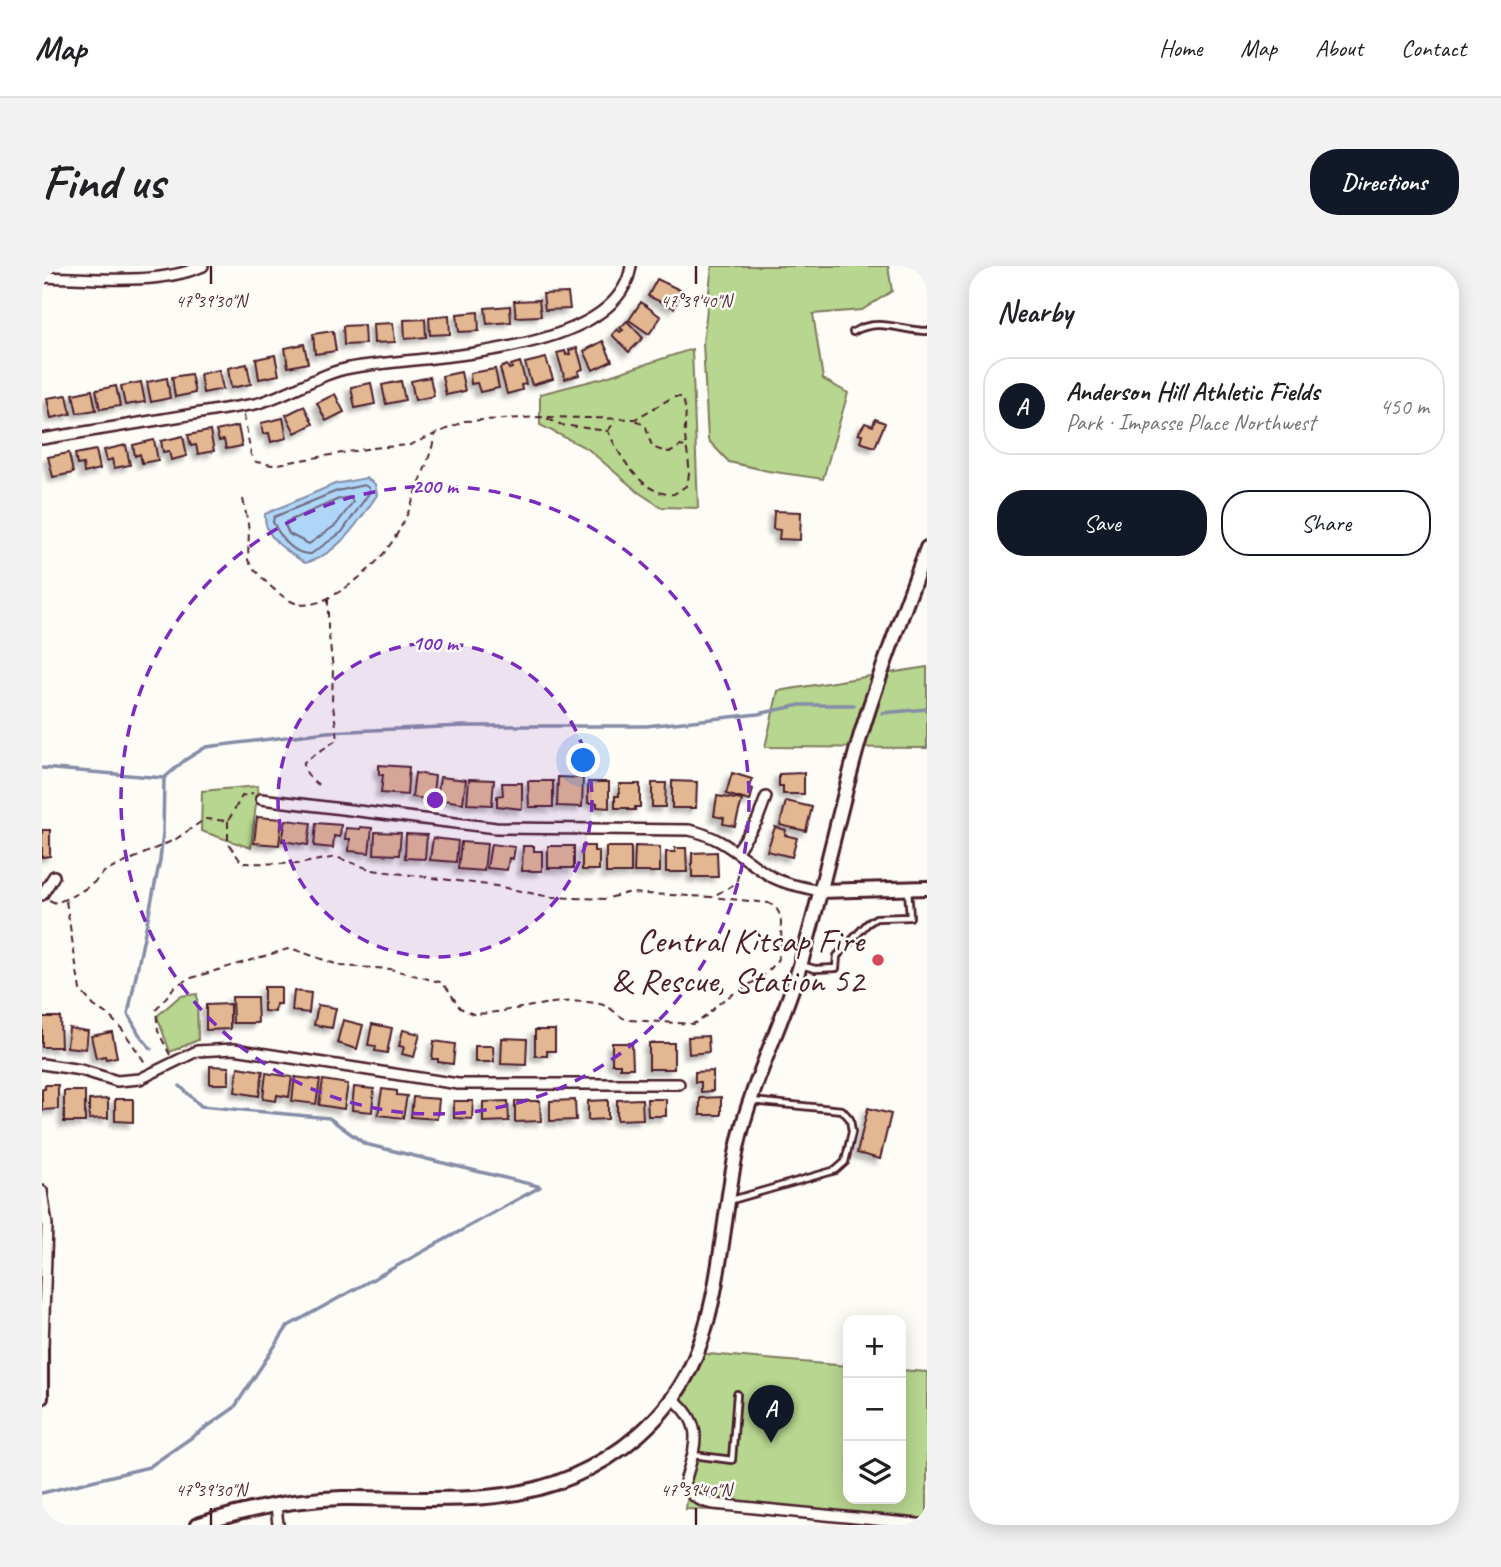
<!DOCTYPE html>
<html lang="en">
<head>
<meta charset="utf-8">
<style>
  body { margin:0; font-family:Caveat,sans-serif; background:#f2f2f2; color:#202124 }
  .controls { position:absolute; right:21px; bottom:21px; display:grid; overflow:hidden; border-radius:14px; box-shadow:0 4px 18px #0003 }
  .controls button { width:63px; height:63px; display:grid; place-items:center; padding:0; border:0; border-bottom:2px solid #e0e0e0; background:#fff; color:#202124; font:35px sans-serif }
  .you { position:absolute; left:542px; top:495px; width:24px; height:24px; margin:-18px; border:5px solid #fff; border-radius:50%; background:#1a73e8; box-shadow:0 0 0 10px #1a73e833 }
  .badge { display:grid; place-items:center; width:46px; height:46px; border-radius:50%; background:#111827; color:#fff; font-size:23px; font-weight:700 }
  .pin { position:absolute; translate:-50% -58px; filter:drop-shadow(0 2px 4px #0008) }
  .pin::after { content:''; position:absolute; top:37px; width:24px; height:21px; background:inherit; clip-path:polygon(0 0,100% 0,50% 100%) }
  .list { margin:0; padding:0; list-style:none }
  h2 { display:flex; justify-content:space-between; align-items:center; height:91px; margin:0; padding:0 28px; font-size:30px }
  h2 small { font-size:23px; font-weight:400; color:#757577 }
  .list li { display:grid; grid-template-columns:46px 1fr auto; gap:21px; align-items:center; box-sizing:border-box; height:98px; margin:0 14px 14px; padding:0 14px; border:2px solid #e0e0e0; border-radius:28px }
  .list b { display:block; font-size:26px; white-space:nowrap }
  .list p { margin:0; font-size:23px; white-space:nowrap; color:#757577 }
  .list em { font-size:23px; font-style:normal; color:#757577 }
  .actions { display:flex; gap:14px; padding:21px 28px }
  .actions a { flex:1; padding:16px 0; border:2px solid #111827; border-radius:28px; text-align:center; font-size:24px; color:#111827 }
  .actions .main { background:#111827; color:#fff }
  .icon { flex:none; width:38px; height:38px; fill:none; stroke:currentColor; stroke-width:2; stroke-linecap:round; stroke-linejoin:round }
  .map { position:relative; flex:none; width:885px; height:1259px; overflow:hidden; border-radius:28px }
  header { display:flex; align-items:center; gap:42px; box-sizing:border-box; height:98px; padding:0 35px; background:#fff; border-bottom:2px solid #e0e0e0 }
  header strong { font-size:33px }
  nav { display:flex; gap:38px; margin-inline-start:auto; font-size:24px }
  .intro { display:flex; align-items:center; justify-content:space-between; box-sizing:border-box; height:168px; padding:0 42px }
  h1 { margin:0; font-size:49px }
  .button { padding:18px 32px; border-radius:28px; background:#111827; color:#fff; font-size:24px; font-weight:700 }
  main { display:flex; gap:42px; padding:0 42px }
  aside { flex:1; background:#fff; border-radius:28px; box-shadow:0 4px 18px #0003 }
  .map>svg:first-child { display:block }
  .green { fill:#b7d68f; stroke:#807a5d; stroke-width:2 }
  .water { fill:#add6f8; stroke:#858da6; stroke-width:2 }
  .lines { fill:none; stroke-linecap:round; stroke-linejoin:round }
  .shore { stroke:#72687d; stroke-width:2 }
  .stream { stroke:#858da6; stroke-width:3.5 }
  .building { fill:#e2b792; stroke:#4a1f2b; stroke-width:2; filter:url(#shadow) }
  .service-casing { stroke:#4a1f2b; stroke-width:10 }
  .minor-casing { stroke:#4a1f2b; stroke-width:14 }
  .tertiary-casing { stroke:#4a1f2b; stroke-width:16 }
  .secondary-casing { stroke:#4a1f2b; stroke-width:18 }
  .path { stroke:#4a1f2b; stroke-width:2; stroke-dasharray:7 5; stroke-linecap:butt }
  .service { stroke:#fdfcf7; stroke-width:4.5 }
  .minor { stroke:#fdfcf7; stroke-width:9 }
  .tertiary { stroke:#fdfcf7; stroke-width:10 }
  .secondary { stroke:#fdfcf7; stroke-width:12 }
  .ticks { fill:none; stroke:#4a1f2b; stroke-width:2.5 }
  .ring { fill:none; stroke:#7b2cbf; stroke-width:3.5; stroke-dasharray:12 9 }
  .poi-dot { fill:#d1495b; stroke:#fdfcf7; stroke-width:2.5 }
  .labels { text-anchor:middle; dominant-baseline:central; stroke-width:5; stroke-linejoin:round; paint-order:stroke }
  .poi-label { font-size:35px; fill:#4a1f2b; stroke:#fdfcf7; text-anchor:end }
  .ticks-label { font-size:18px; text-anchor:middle; fill:#4a1f2b; stroke:#fdfcf7; stroke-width:5; stroke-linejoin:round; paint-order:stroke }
  .centre { fill:#7b2cbf; stroke:#fdfcf7; stroke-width:3.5 }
  .ring-label { font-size:21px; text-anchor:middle; font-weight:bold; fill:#7b2cbf; stroke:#fdfcf7; stroke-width:5; stroke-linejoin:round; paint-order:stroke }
</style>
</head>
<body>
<header>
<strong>Map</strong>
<nav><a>Home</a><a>Map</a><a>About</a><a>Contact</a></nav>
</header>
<div class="intro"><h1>Find us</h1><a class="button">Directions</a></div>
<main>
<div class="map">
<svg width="885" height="1259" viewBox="0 0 885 1259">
  <defs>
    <filter id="shadow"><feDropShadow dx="-4.5" dy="4.5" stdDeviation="2" flood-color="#0004"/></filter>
  </defs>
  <rect width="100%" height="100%" fill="#fdfcf7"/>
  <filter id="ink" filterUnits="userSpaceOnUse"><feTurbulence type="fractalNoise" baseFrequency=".0143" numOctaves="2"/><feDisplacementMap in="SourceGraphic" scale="14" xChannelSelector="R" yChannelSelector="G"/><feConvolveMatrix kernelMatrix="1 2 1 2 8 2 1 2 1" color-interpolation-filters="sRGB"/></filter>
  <g filter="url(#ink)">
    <!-- green -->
    <path class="green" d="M670,0H846L850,25L820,44L771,48L781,113L806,127L781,213L726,205L687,196L666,174L661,77Z
      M650,83L656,242L619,241L596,226L546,183L498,159V128L561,112Z
      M885,401V482L723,481L736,425Z
      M216,520L209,582L159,565L160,525Z
      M155,728L156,774L128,786L115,750L138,730Z
      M655,1087L806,1100V1233H859V1104L885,1106V1253L644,1243L653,1165L630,1132Z"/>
    <!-- water -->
    <path class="water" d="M324,212L333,218L335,229C318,254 296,289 263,297C246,286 221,272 223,248L293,218Z"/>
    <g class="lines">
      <!-- shore -->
      <path class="shore" d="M322,219L327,222V227L300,266L269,288C251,289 238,270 231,256L232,251L295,225Z
        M308,231L311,236L294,259L267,278L247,268L243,259L244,256L297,233Z"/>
      <!-- stream -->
      <path class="stream" d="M840,447L885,443
        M0,502L122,512L143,494L164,481L285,466L422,460H604L716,448L758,439H812
        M109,783L97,768L86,748L118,594L121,567L122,512
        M138,820L159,840L287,852L323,878L496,920
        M0,1227L107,1201L192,1142L246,1060L498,921"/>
    </g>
    <!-- building -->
    <path class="building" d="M615,13L640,25L632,42L606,30Z
      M526,27L528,43L503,44L501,28Z
      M497,34L499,50L474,51L472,35Z
      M599,36L619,51L607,68L587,54Z
      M468,40L469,56L445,58L443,42Z
      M436,46L437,65L417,66L415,48Z
      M407,49L408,68L388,69L387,51Z
      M383,53L384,71L363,73L362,54Z
      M585,55L601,72L587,86L570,69L575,63L578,66L581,64L578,62Z
      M351,57L353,76L332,77L331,58Z
      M322,59L323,78L302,79L301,60Z
      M291,65L294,85L273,88L271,68Z
      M561,75L570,95L551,104L542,85Z
      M262,78L266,97L246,101L243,82Z
      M535,82L541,103L536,105L537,109L523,113L515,87L523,85L524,89L528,88L527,84Z
      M233,89L237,109L217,113L214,93Z
      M504,92L511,113L490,119L483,97Z
      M478,96L484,118L479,119L480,124L465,128L458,102L465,99L467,103L470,102L469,99Z
      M205,98L209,118L189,122L186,102Z
      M453,103L457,122L438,126L435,117L429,118L428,107Z
      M177,104L181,123L161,127L158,108Z
      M419,106L423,125L404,129L400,110Z
      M149,108L153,127L133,131L130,111Z
      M388,111L392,130L373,134L369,115Z
      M125,112L128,132L109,136L105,116Z
      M359,115L363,134L344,138L340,119Z
      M99,116L103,136L83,139L79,120Z
      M329,117L333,138L313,142L309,121Z
      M74,120L78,140L58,143L54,124Z
      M50,124L54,144L35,147L31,128Z
      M293,128L302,146L284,155L275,137Z
      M25,129L29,148L9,152L5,132Z
      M262,140L271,158L253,167L244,149Z
      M241,152L245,172L229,176L227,167L221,168L219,157Z
      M833,153L843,157L833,181L818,176L820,169L816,168L823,157L831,160Z
      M196,160L200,180L184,183L182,174L177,175L174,165Z
      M168,165L172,185L156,188L154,179L149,180L146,169Z
      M141,170L145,190L129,194L127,185L121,186L119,175Z
      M112,174L116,194L100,197L98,188L93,190L91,179Z
      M84,179L88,199L72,202L70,193L65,195L62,184Z
      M54,184L58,203L42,207L41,198L35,199L33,188Z
      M27,187L31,207L11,211L6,191Z
      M732,245L759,246L758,274L737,273L738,264L731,263Z
      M337,499L367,501L365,529L339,527L341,509H337Z
      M373,507L393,510L390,534L370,531Z
      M690,507L710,513L707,521L711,523L708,535L684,528Z
      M762,507V528H741V520H737V508Z
      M398,511L424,514L421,537L395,533Z
      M516,511L541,512L540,541L515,540Z
      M427,513L452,514L450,539L425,538Z
      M486,515H511V541H487Z
      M630,515L655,516L654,542H630Z
      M546,516H567V542L555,541V537H546Z
      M460,517H480V543L455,540V530L461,529Z
      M610,517H624L623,541H610Z
      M577,518H598V541H593V544H586V542H573V530H577Z
      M675,530L700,534L693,560L681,558L682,552L672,550Z
      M744,535L770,541L764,565L738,559Z
      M215,551L240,553L237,579L212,577Z
      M244,554L269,557L266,579L240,575Z
      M274,557L299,559L298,571L292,570L291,582L272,580Z
      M318,561L330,562L327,587L307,585L308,573H303L304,562L318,563Z
      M733,561L744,564L743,569L755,572L750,591L725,585Z
      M0,564H8V590L0,591Z
      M333,566L359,567L357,589L332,588Z
      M364,568L385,569L383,593L363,592Z
      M391,572L416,575L414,596L388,594Z
      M419,576L445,578L442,605L416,603Z
      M449,578L473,581L471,593L467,592L465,604L445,602Z
      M481,580H492V585H500V605H480Z
      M506,580H532V602H506Z
      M540,580H552V585H557V604H540Z
      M593,580L618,581V606H592Z
      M564,581H589V607H564Z
      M633,582H644L645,606H624V586H633Z
      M675,586L676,611H650V587Z
      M222,721H239V738H234L233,746L222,745Z
      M252,725L269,727L267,747L250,745Z
      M190,731H215L216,757H191Z
      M188,738V763L164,764V739Z
      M276,739L294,742L290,762L272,759Z
      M0,751H18L19,781H0Z
      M301,754L321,759L315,783L295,777Z
      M330,758L350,762L345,787L333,785L334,780L326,779Z
      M27,762L46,765L44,783L25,781Z
      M361,764L378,768L372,791L360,788L362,781L357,780Z
      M493,764H513V785H505V790H493Z
      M70,766L75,791L64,793L63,790L54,792L49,770Z
      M666,770L667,786L647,788L646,771Z
      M460,772L485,773L484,799L459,798Z
      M392,775L413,778L411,798L396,796V793H390Z
      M570,777H590L591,802H578V798H570Z
      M607,777H632V803H607Z
      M433,780H451L452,796H433Z
      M168,800L187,801V818H168Z
      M196,801L221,805L217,830L193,826Z
      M671,805V825L659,826V816H653V806Z
      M224,807L250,811L247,831L235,829L234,835L221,833Z
      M253,811L278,814L274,838L250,835Z
      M281,814L306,818L302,843L277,839Z
      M3,819H16V843L0,844V823H3Z
      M312,821L332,823L330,846L310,844Z
      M340,823L355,825V829L365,830L361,852L336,849Z
      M22,825H43V856H22Z
      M371,831L397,833L395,853L369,851Z
      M679,831V849H658V832Z
      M66,833V852L47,853V834Z
      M73,833H91V856L73,855Z
      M600,833L601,853L575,854V834Z
      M605,833H624V850H606Z
      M533,834L534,854L508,855V835Z
      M566,834V853L546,854V835Z
      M412,835H431L430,853L412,852Z
      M466,835L467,855L441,856V836Z
      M473,835H498L499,855L473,856Z
      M826,842L849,848L838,893L815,887Z"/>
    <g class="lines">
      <!-- service casing -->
      <g class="service-casing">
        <path id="service" d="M811,66C837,51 858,65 885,65
          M759,699L773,703L794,702L795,690L825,658L834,652L868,651L866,624
          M690,934L794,904L803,896L810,866L808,853L800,844L709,835
          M651,1189L690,1194L695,1128"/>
      </g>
      <!-- minor casing -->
      <g class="minor-casing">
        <path id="minor" d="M0,11C51,12 114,20 161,0
          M0,173L213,138C245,130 278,107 308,102C378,89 576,91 589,0
          M219,533L454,562L647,564C681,571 697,590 725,608C740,618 761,621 778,625
          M695,585L715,555L724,531
          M0,629L12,610
          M0,798L39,804L75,815L98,813L155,785L192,783L416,818H637
          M0,925L5,959L1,1080
          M630,1132C664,1159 653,1180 643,1216C647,1230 659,1236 672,1238L885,1259
          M234,1239L236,1259"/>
      </g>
      <!-- tertiary casing -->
      <g class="tertiary-casing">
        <path id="tertiary" d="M0,1080V1132"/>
      </g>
      <!-- secondary casing -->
      <g class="secondary-casing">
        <path id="secondary" d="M778,625L885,622
          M155,1259C202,1244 250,1233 300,1232C374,1231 459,1242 529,1211C578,1190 623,1153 647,1105C683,1031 679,937 701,858C717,800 746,745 762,686C783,614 798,540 819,468C838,405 862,344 885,282"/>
      </g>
      <!-- path -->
      <path class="path" d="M202,149L209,189L214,196L230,199L330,182L368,179L423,155L501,151L593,153L631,131H639C647,142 642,156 643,169C644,187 651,203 644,220L632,228C601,231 577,189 566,165L520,159L501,151
        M594,154L604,161C610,179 606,183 629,186L638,180L644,181
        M566,165L573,155
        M201,233L207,263L206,294L210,301C222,314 239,333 256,338C271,341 285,333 297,326C348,294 363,259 382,205C386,193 391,181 393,169
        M277,519C270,514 261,506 262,496L296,473L290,434L291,403L286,362V333
        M186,555V577L200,597L256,598L294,591L330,604L454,620L508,631L563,633L585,627L670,631L691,619L695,614L698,602
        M7,634L14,637C31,630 51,621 62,606L134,573L163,553L186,555L200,530L211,527
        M24,635L38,724L52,740L66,749L80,763L104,798
        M128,789L116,765L114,744L133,720L146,713L246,683L254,684L299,700L348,703L398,716L405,722L418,742L431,748C472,747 517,729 558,738C570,740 575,751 586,754L650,758C663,754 670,743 680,735C697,723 722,714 734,696C741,686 739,671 739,659C739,648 736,641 726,637L670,631"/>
      <!-- service -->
      <use href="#service" class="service"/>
      <!-- minor -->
      <use href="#minor" class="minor"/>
      <!-- tertiary -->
      <use href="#tertiary" class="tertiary"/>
      <!-- secondary -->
      <use href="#secondary" class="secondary"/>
    </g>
  </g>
  <!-- ticks -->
  <path class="ticks" d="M169,0V18M654,0V18M169,1242V1259M654,1242V1259"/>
  <!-- distance rings -->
  <circle cx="393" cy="534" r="157" fill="#7b2cbf" fill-opacity=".12"/>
  <g class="ring">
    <circle cx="393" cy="534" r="157"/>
    <circle cx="393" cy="534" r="314"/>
  </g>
  <!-- markers -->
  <circle class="poi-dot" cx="836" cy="694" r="7"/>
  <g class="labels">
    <!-- poi labels -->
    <g class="poi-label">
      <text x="822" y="674">Central Kitsap Fire<tspan x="822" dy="40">&amp; Rescue, Station 52</tspan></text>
    </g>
  </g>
  <g class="ticks-label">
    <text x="169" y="41">47°39'30"N</text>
    <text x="654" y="41">47°39'40"N</text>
    <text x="169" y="1230">47°39'30"N</text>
    <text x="654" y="1230">47°39'40"N</text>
  </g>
  <circle cx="393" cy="534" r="10" class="centre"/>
  <g class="ring-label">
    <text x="393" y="227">200 m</text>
    <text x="393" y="384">100 m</text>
  </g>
</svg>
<div class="controls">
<button>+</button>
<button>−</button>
<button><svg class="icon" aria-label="layers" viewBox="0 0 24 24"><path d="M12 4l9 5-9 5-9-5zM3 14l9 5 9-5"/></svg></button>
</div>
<div class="you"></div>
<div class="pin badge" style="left:729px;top:1177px">A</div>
</div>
<aside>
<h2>Nearby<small></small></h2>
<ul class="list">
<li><span class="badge">A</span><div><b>Anderson Hill Athletic Fields</b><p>Park · Impasse Place Northwest</p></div><em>450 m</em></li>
</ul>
<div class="actions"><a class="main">Save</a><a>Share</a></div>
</aside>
</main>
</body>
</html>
